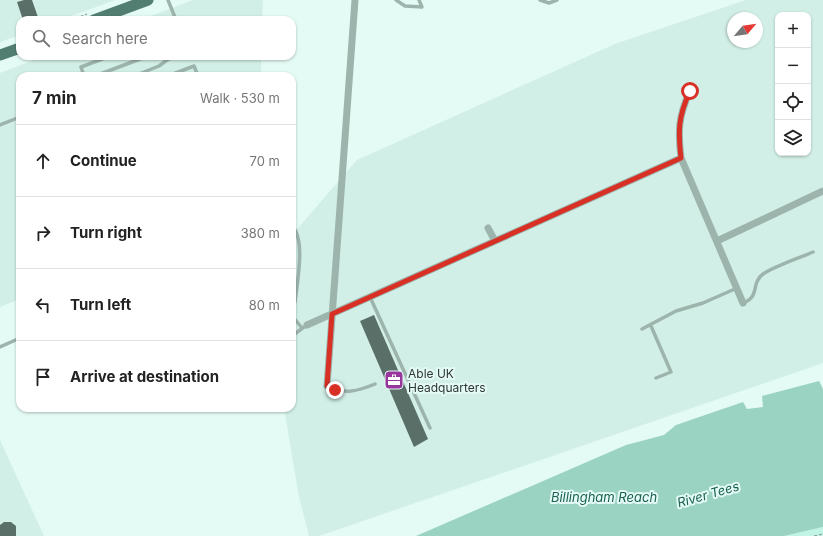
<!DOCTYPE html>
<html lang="en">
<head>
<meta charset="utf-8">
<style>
  body { margin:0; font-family:Inter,sans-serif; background:#f2f2f2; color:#222 }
  .controls { position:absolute; right:12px; top:12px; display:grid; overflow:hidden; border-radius:8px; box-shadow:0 1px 3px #0004 }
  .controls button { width:36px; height:36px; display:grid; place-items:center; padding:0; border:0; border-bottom:1px solid #e0e0e0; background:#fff; color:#222; font:20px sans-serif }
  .compass { position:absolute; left:727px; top:12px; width:36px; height:36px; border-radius:50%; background:#fff; box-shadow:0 1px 3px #0004; rotate:61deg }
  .stop { position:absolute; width:12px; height:12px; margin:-9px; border:3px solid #d93025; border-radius:50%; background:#fff }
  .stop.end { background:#d93025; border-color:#fff; box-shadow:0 1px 4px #0008 }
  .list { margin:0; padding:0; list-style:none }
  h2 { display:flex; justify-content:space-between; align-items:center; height:52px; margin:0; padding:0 16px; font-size:17px }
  h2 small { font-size:13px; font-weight:400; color:#767676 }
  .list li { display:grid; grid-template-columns:26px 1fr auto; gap:12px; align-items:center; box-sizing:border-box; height:72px; padding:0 16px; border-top:1px solid #e0e0e0 }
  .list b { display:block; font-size:15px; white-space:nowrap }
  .list em { font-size:13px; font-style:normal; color:#767676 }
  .icon { flex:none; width:22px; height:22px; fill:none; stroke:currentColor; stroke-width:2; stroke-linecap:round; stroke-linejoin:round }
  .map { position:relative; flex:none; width:823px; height:536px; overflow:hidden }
  .search { position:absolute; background:#fff; box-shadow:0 1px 3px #0004; left:16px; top:16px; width:280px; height:44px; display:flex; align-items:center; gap:10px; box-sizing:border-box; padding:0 14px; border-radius:12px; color:#767676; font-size:15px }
  .panel { position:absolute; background:#fff; box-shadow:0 1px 3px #0004; left:16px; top:72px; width:280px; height:340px; border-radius:12px }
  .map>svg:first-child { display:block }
  .built { fill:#d1efe6; fill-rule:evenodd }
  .green { fill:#c2f4e5 }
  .water { fill:#9bd3c3 }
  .building { fill:#5b6f69 }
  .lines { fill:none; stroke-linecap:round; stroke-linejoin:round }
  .path { stroke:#82908d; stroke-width:1; stroke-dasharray:3 2; stroke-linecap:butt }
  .lane { stroke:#9db4ad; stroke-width:3.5 }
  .street { stroke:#9db4ad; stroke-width:7 }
  .primary { stroke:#527e72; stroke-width:11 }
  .route { stroke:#d93025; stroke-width:5 }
  .labels { text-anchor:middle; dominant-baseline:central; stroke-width:4; stroke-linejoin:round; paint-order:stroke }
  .poi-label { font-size:12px; fill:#2f3735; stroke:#e4faf4; text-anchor:start }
  .water-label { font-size:13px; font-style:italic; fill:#1b6153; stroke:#e4faf4 }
</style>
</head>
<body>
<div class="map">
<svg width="823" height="536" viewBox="0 0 823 536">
  <rect width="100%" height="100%" fill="#e4faf4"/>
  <!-- built -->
  <path class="built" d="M0,0H115L60,20H20V35L0,42Z
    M193,0H263L262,20H141Z
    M746,0H823V363L319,536H309L299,497L284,408H292V235L357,160L615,44ZM778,15H808V153H778ZM733,18H757V42H733Z
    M45,56H261V76H20V299L0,307V73Z
    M0,440L44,536H0Z"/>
  <!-- green -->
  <path class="green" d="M823,527V536H784Z"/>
  <!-- water -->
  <path class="water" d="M819,381L823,389V527L784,536H416L626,445L664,435L676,425L743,402L747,409L763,407L762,396Z"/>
  <!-- building -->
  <path class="building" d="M24,0H32L39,20H23L17,2Z
    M374,315L428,439L414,447L360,321Z
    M4,522H11L16,526V536H0V525Z"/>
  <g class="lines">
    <!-- path -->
    <path class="path" d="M71,20L87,14
      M814,536L823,534"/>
    <!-- lane -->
    <path class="lane" d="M168,0L176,20
      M396,0L405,6L422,7L419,0
      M540,0L549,3L557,0
      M84,76L81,67L110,56
      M95,76L148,56
      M134,76L159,66L167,60L176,56
      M168,76L194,66L198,76
      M0,125L20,117
      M292,226C306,239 297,284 295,302L292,308
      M370,297L430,428
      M743,303C761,296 750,284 763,274C775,266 799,258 813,252
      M292,312L293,317L302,328
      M651,326L671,372L656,378
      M642,329L676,311L703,303L737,288
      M292,336L304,327
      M0,347L20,338
      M327,386C345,395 358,391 375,384"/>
    <!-- street -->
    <path class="street" d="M690,91C678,117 678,131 681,158L743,303
      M488,228L495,241
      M717,241L823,191
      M307,325L681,158
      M327,386L355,0"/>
    <!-- primary -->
    <path class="primary" d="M94,20L148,0
      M0,55L20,48"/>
  </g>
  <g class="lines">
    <!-- route -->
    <path class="route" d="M335,390L327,386L332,314L681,158C678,131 678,117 690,91"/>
  </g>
  <!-- icons -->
  <defs>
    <g id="office-square" transform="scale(1)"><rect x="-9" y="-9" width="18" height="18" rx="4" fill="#98369d" stroke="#e4faf4"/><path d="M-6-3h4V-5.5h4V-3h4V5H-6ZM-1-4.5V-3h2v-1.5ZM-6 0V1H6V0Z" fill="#fff"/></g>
  </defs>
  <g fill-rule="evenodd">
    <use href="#office-square" x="394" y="380"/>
  </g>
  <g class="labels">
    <!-- poi labels -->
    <g class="poi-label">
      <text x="408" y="373">Able UK<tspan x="408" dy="14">Headquarters</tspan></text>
    </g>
    <!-- water labels -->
    <g class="water-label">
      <text transform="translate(708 494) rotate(-16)">River Tees</text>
      <text x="604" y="497">Billingham Reach</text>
    </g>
  </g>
</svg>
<div class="controls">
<button>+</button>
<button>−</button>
<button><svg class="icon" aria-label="locate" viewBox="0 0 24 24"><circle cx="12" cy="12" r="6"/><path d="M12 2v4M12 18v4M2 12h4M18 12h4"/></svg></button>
<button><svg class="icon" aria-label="layers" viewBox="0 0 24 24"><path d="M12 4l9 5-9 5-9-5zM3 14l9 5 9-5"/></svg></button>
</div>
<svg class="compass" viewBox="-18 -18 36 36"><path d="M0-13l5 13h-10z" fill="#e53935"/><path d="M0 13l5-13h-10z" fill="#767676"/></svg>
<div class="stop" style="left:690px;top:91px"></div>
<div class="stop end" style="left:335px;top:390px"></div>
<div class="search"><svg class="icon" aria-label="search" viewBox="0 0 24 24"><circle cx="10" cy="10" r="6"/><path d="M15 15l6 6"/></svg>Search here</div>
<section class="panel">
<h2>7 min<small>Walk · 530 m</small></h2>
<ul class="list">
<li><svg class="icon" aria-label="ahead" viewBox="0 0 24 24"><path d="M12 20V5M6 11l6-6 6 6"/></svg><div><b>Continue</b></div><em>70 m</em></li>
<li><svg class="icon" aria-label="right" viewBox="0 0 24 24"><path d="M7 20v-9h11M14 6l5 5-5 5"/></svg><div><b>Turn right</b></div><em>380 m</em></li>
<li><svg class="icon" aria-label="left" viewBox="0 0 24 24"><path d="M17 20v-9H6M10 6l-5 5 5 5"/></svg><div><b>Turn left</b></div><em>80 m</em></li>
<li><svg class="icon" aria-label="arrive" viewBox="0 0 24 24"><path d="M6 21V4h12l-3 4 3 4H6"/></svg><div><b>Arrive at destination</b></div></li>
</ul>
</section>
</div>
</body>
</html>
